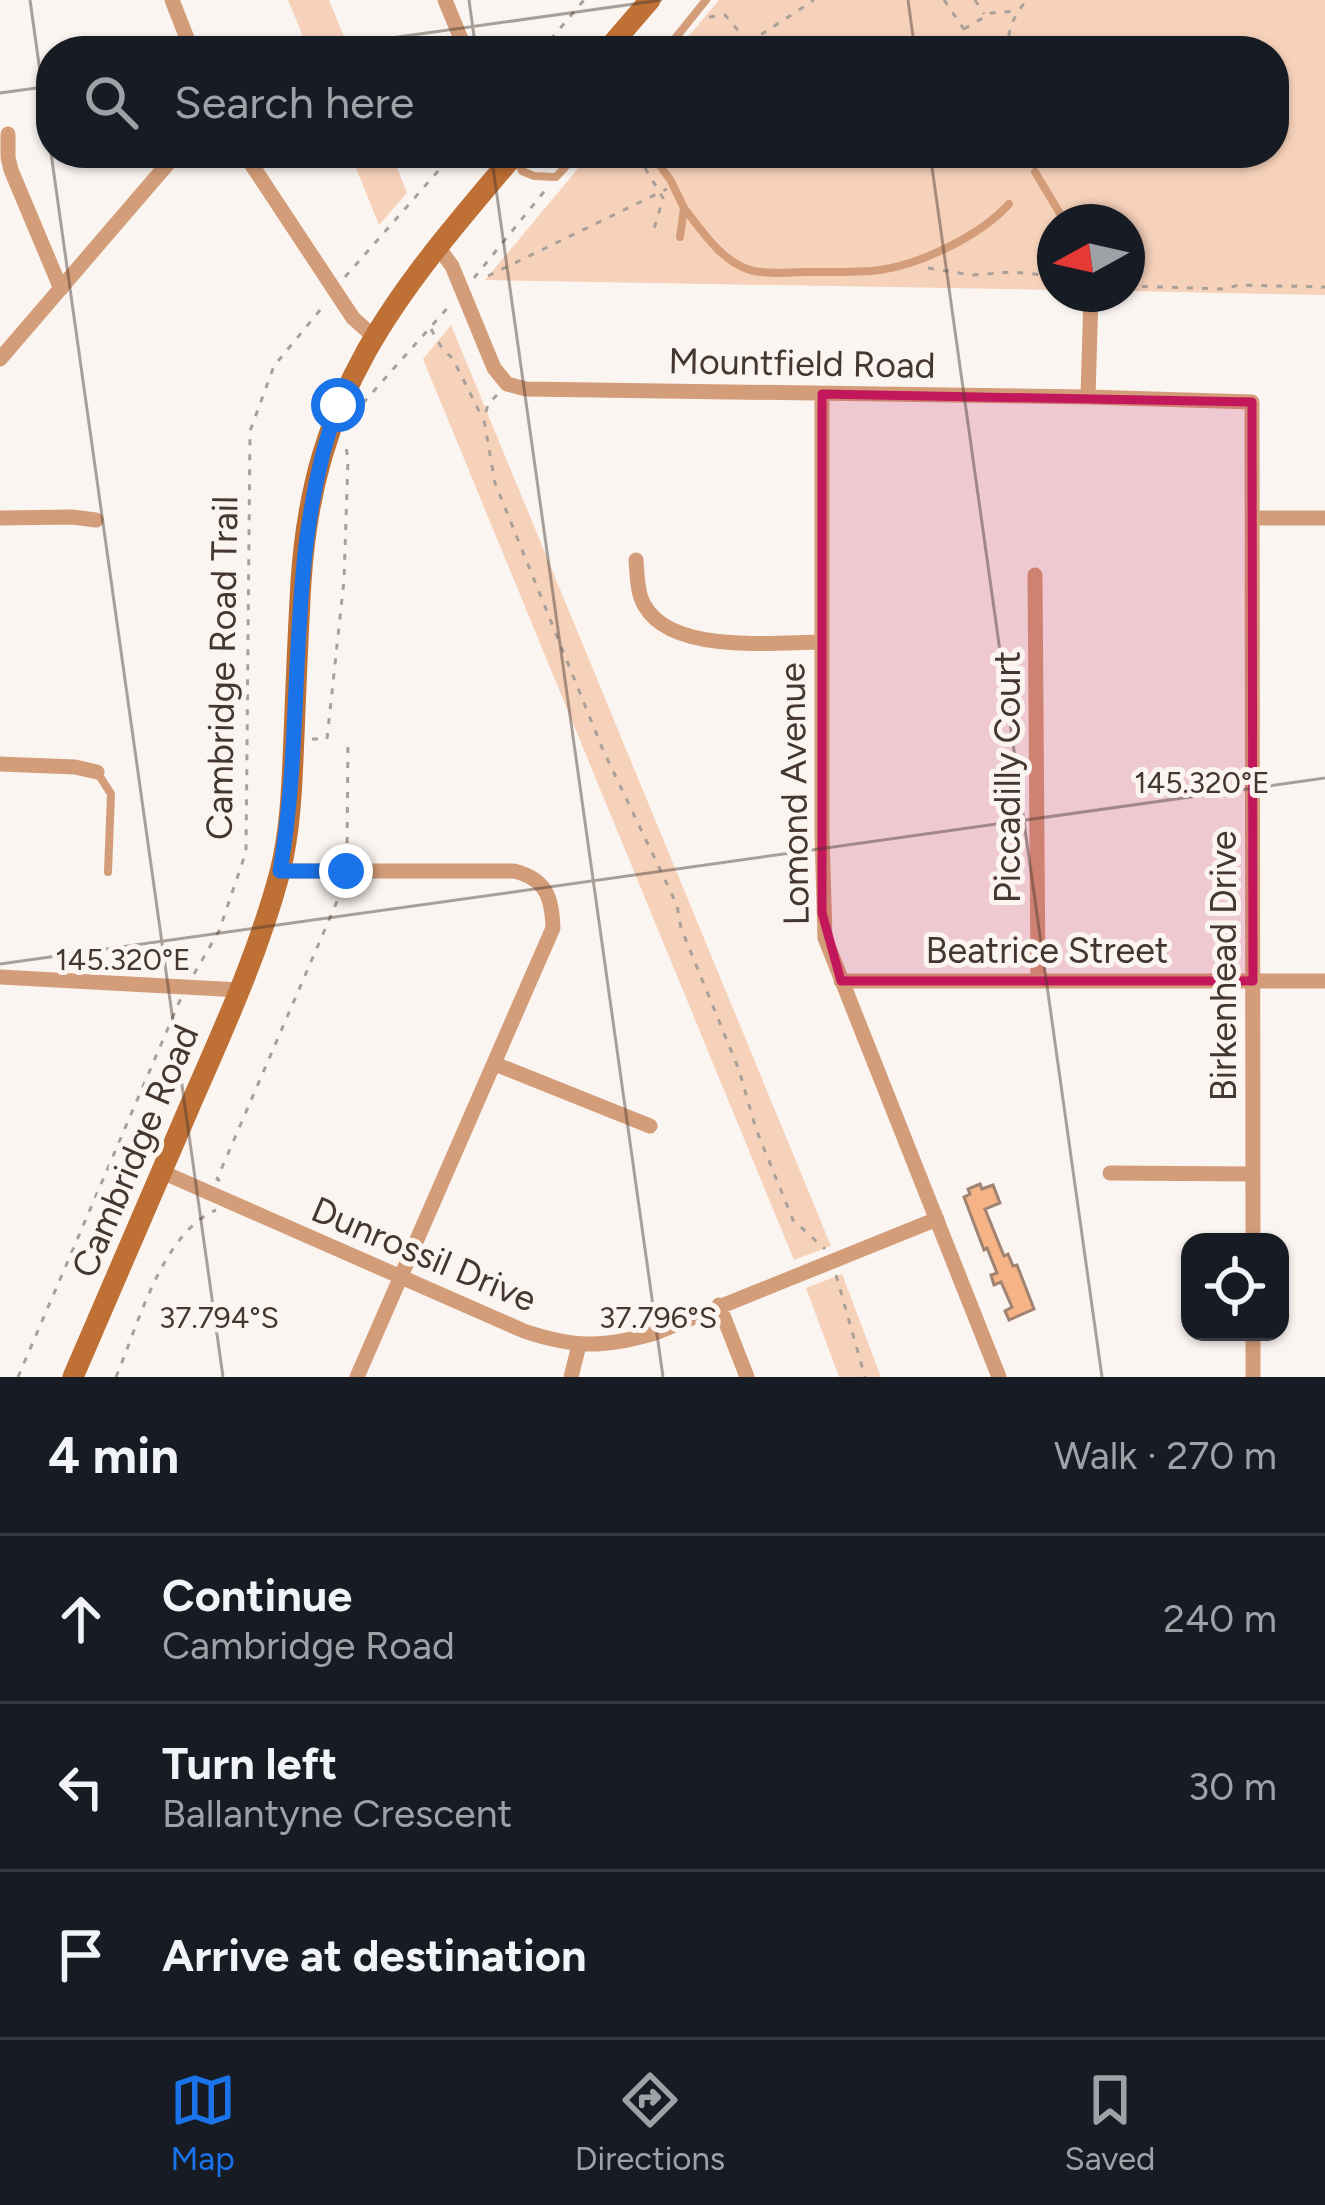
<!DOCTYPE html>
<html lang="en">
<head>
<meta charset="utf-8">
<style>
  body { margin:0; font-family:Figtree,sans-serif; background:#20242c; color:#f1f3f6 }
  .controls { position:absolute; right:36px; bottom:36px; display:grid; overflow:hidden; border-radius:24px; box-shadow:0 3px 9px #0004 }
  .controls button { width:108px; height:108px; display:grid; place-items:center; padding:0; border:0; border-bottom:3px solid #363941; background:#171b24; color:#f1f3f6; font:60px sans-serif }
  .compass { position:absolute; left:1037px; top:204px; width:108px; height:108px; border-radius:50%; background:#171b24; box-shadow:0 3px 9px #0004; rotate:262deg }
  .stop { position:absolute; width:36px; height:36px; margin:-27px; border:9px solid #1a73e8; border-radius:50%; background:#fff }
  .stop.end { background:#1a73e8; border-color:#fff; box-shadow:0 3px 12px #0008 }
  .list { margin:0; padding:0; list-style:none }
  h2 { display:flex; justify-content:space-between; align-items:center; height:156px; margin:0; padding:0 48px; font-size:51px }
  h2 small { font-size:39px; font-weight:400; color:#9ea1a6 }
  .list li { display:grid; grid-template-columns:78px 1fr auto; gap:36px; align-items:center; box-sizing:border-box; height:168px; padding:0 48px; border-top:3px solid #363941 }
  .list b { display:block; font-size:45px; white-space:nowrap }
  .list p { margin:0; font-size:39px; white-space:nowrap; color:#9ea1a6 }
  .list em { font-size:39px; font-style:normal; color:#9ea1a6 }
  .icon { flex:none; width:66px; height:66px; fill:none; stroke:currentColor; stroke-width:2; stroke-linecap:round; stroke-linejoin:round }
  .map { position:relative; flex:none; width:1325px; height:1377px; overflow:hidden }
  .search { position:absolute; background:#171b24; box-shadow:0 3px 9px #0004; left:36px; right:36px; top:36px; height:132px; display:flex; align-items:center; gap:30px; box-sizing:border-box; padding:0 42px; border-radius:48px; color:#9ea1a6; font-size:45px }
  .sheet { height:660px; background:#171b24 }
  nav { display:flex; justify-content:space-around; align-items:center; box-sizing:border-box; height:168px; border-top:3px solid #363941; background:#171b24; font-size:33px; color:#9ea1a6 }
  nav a { display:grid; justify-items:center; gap:6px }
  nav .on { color:#1a73e8 }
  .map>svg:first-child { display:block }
  .green { fill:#f7d2bb }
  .building { fill:#f6b386; stroke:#a08371; stroke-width:3 }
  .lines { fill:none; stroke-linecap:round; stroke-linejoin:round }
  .path { stroke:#a9a09a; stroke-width:3; stroke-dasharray:6 9; stroke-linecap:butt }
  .service { stroke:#d49d79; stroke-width:8 }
  .minor { stroke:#d49d79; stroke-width:15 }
  .secondary { stroke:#bf7034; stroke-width:21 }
  .route { stroke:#1a73e8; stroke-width:15 }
  .marked { fill:#c2185b; fill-opacity:0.2; stroke:#c2185b; stroke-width:9; stroke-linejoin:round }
  .ticks { fill:none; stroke:#44372f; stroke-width:3; stroke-opacity:0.45 }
  .labels { text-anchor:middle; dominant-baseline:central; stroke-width:10; stroke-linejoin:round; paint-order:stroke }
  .street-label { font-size:36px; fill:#44372f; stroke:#fbf5f1 }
  .ticks-label { font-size:30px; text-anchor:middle; fill:#44372f; stroke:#fbf5f1; stroke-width:10; stroke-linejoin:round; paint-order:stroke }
</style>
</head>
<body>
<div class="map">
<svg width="1325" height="1377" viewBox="0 0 1325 1377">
  <rect width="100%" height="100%" fill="#fbf5f1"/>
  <!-- green -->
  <path class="green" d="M288,0H329L350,51H309Z
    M719,0H1325V295L1127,291V222H1055V290L485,280L591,153H1274V51H676Z
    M350,153H391L407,193L379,225Z
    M451,325L831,1246L794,1260L423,359Z
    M842,1274L881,1377H839L806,1288Z"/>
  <!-- building -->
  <path class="building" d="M980,1184L982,1189L993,1185L1000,1203L985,1209L1004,1256L1008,1254L1013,1266L1017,1265L1034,1309L1009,1320L1005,1311L1012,1307L1001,1282L994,1285L991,1275L997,1273L987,1248L984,1250L964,1197L970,1194L968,1189Z"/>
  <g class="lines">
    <!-- path -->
    <path class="path" d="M944,0L979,51
      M975,0L984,14
      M709,17L725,15L747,41
      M964,29L991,13L1017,11
      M541,51L584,0
      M736,51L814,0
      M1007,51C1008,30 1013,16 1027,0
      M645,168L663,198L652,236
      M928,268L972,275L1013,272L1055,276
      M488,276L667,189
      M345,277L454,153
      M474,278L547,188
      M1127,286L1226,289L1238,285L1325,287
      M431,329L442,348L453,359L483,419
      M497,395L488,404L484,420L495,483L603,750L677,905L681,928L739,1070L756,1129L793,1220L825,1249
      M355,416L365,401L450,305
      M312,739H327L344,580L348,459L345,441
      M347,858L348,738
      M194,974L219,931L246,852L250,431L274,366L325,304
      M220,1181L217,1179L345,883
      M836,1275L865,1377
      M18,1377L181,998
      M116,1377C138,1325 162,1233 216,1210"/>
    <!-- service -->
    <path class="service" d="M665,51L706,0
      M651,153L671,181L684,208L680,237
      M516,157L522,171L534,176L556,177L578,153
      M1035,172L1065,222
      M684,208C702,231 721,261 750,270C767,275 789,272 806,272C830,272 855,273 880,270C922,264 981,235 1009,204
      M97,772L111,794L108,872"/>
    <!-- minor -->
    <path class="minor" d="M172,0L192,51
      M445,0L466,51
      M8,134V157L11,170L61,289
      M244,153L353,318L373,336
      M438,247L452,266L494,368L507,384L526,389L1088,397L1252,402L1253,1242
      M0,359L177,153
      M822,394V835L825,938L999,1377
      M1088,397L1091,294
      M0,518L72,517L96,520
      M1253,518H1325
      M636,560C637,572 637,587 641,598C662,656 773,642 822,642
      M1035,575L1038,979
      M0,764L75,767L97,772
      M280,871H514C546,879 552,897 553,928L357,1377
      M0,977L240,990
      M841,981H1325
      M495,1064L650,1126
      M162,1172L524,1331C574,1348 604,1348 655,1333L937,1219
      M1110,1173L1253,1174
      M719,1305L747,1377
      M1253,1332V1377
      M571,1377L579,1345"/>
    <!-- secondary -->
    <path class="secondary" d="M606,51L650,0
      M73,1377C113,1285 152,1193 192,1101C225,1026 259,951 280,872C291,828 292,782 294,736C296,685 298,633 301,582C313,389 397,293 516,153"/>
  </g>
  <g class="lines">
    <!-- route -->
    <path class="route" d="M338,405C283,555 307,716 280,871H346"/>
  </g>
  <!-- marked area -->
  <path class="marked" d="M822,394L1252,402L1253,981H841L822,913Z"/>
  <!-- ticks -->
  <path class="ticks" d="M30,0L51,150M469,0L476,51M908,0L915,51M299,51L662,0M0,93L51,86M51,153L223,1377M491,153L663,1377M930,153L1102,1377M0,964L1325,778"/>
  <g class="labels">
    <!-- street labels -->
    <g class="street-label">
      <text transform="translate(802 363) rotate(1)">Mountfield Road</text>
      <text transform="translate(222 668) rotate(-89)">Cambridge Road Trail</text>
      <text transform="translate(1007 777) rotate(-90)">Piccadilly Court</text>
      <text transform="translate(794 794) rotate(-91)">Lomond Avenue</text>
      <text x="1047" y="950">Beatrice Street</text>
      <text transform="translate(1223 966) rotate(-90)">Birkenhead Drive</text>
      <text transform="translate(135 1151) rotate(-67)">Cambridge Road</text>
      <text transform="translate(424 1254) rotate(23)">Dunrossil Drive</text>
    </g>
  </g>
  <g class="ticks-label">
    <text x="1202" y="793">145.320°E</text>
    <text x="123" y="970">145.320°E</text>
    <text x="219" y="1328">37.794°S</text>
    <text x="658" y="1328">37.796°S</text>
  </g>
</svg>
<div class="controls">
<button><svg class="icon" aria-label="locate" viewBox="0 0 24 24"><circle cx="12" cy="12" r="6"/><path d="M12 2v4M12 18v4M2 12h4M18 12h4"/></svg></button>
</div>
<svg class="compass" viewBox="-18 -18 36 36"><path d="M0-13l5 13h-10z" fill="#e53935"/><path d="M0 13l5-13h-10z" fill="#9ea1a6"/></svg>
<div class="stop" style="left:338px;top:405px"></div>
<div class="stop end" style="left:346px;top:871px"></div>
<div class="search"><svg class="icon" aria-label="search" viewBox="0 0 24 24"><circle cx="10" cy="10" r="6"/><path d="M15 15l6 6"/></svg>Search here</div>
</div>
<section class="sheet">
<h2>4 min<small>Walk · 270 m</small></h2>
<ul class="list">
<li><svg class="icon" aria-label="ahead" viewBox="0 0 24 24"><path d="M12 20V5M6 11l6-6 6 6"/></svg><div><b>Continue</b><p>Cambridge Road</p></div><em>240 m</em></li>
<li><svg class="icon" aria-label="left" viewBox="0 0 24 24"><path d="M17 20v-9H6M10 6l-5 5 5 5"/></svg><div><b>Turn left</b><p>Ballantyne Crescent</p></div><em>30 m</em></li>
<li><svg class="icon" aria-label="arrive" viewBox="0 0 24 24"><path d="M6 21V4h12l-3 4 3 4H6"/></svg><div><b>Arrive at destination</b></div></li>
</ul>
</section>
<nav>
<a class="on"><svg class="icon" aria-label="map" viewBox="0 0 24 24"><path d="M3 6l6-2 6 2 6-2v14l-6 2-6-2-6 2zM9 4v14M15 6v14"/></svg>Map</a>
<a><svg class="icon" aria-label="directions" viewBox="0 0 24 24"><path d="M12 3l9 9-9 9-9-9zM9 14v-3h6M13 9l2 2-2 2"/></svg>Directions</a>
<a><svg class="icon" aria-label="saved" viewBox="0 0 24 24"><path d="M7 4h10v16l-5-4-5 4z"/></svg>Saved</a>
</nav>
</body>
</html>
